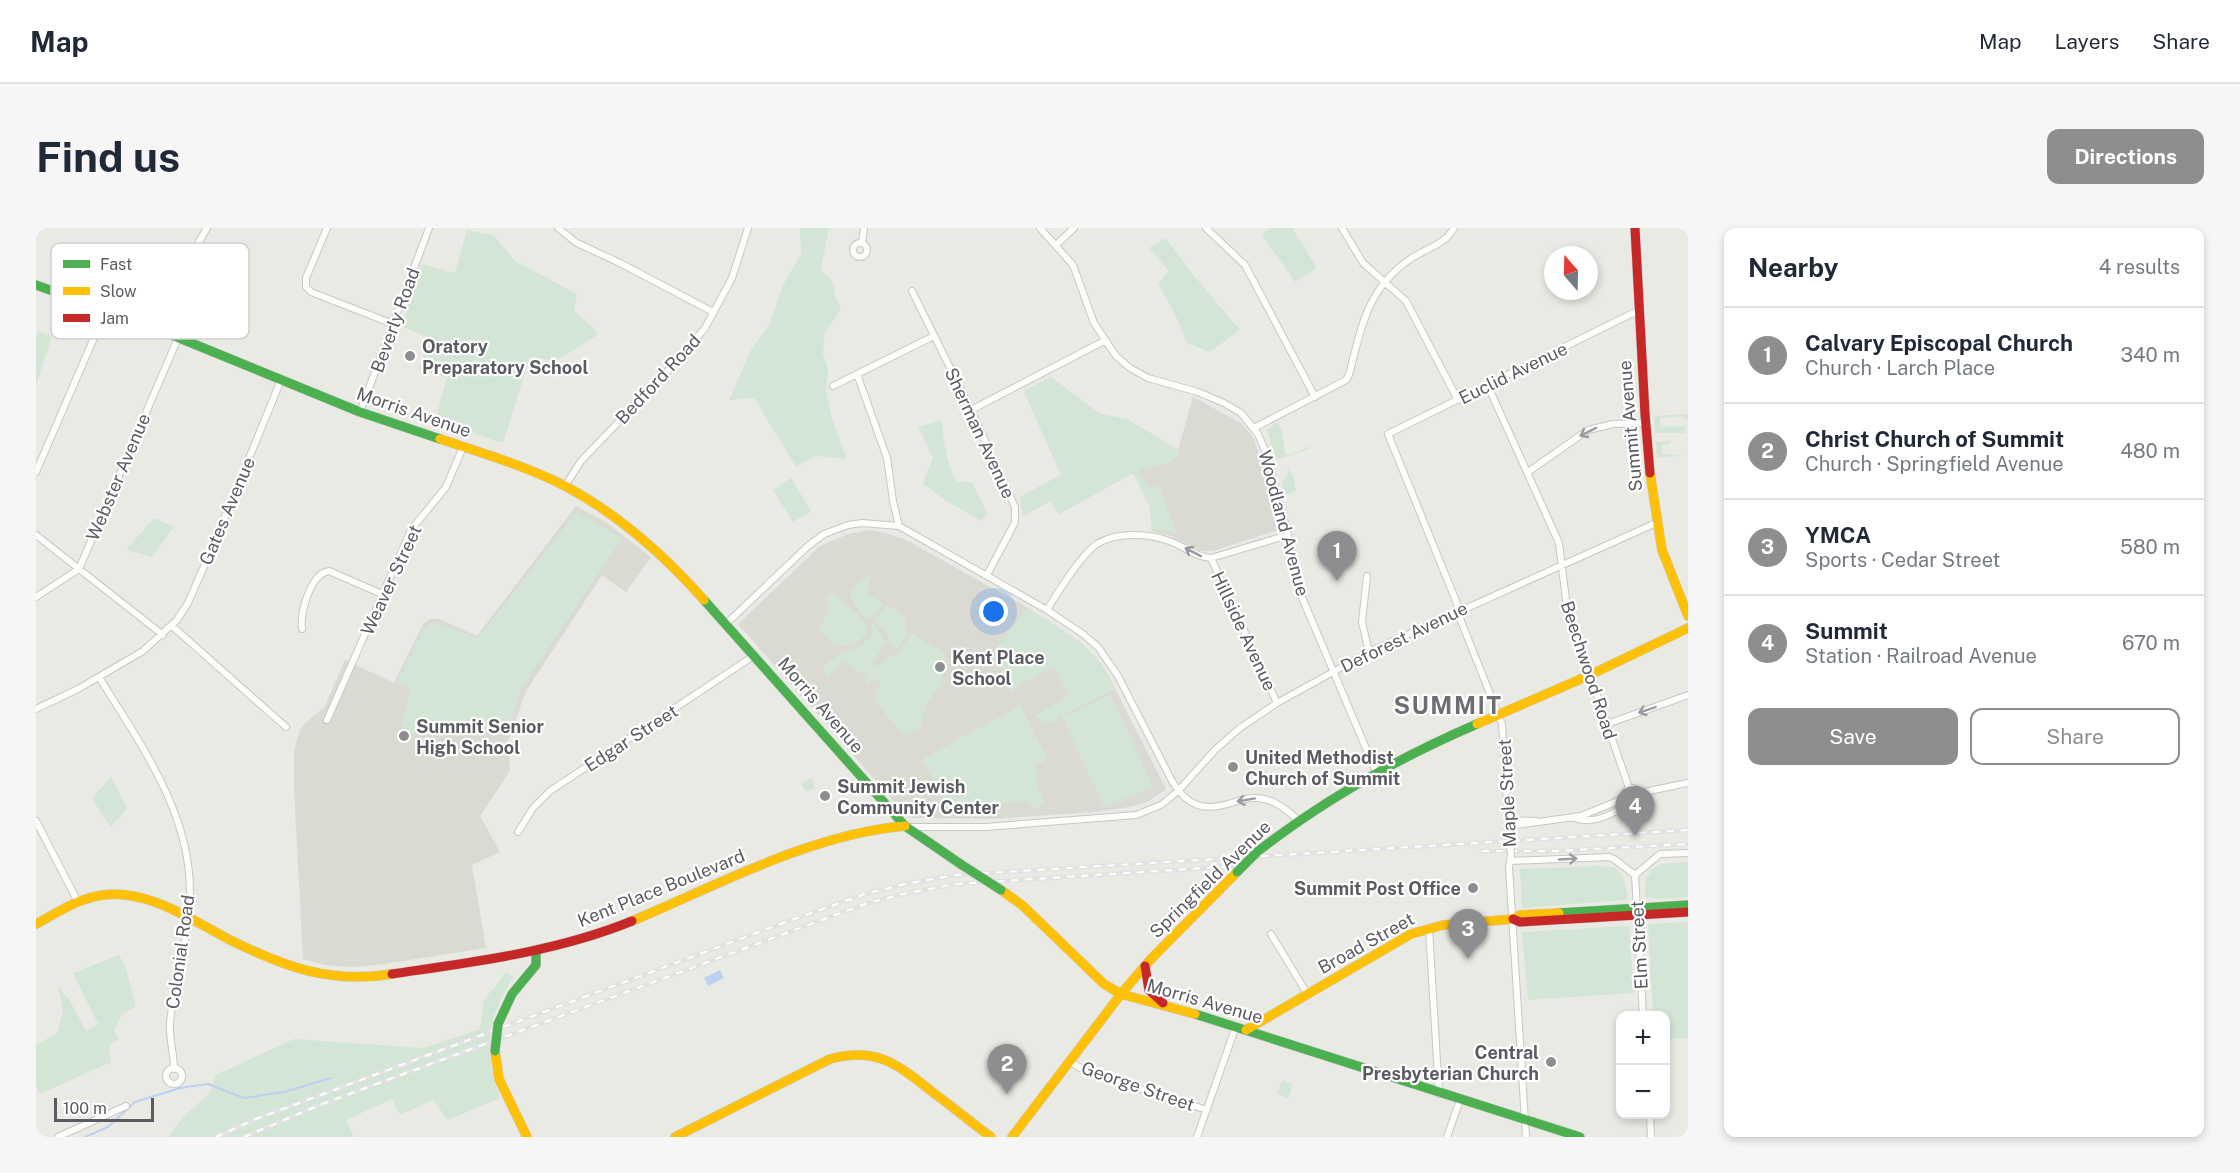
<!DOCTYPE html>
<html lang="en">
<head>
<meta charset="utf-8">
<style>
  body { margin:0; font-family:"Public Sans",sans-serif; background:#f6f6f7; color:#1f2937 }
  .controls { position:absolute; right:18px; bottom:18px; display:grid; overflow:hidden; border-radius:12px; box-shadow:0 3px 9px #0003 }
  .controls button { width:54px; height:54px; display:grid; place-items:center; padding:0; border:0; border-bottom:2px solid #e0e1e3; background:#fff; color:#1f2937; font:30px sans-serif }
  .compass { position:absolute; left:1508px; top:18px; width:54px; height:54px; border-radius:50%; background:#fff; box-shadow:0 3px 9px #0003; rotate:340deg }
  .scale { position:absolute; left:18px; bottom:15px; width:100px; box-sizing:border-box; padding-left:6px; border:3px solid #5b5c62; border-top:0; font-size:16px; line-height:21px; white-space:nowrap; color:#5b5c62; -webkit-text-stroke:4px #fff; paint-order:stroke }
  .you { position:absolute; left:958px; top:384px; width:21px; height:21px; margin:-15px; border:4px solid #fff; border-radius:50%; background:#1a73e8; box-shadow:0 0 0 9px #1a73e833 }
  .badge { display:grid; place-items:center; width:39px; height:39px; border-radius:50%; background:#8d8e90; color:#fff; font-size:20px; font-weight:700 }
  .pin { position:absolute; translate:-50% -50px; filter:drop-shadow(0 2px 3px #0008) }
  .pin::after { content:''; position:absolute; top:32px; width:21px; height:18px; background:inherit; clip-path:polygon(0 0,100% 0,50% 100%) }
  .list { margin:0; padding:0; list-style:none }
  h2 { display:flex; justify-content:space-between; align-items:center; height:78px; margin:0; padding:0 24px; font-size:26px }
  h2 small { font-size:20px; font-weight:400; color:#747a83 }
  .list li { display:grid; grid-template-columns:39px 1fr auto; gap:18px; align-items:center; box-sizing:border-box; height:96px; padding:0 24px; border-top:2px solid #e0e1e3 }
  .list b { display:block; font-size:22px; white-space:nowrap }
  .list p { margin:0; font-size:20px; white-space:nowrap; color:#747a83 }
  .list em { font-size:20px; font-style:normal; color:#747a83 }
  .actions { display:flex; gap:12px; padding:18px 24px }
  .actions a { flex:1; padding:14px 0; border:2px solid #8d8e90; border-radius:12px; text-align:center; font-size:21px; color:#8d8e90 }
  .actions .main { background:#8d8e90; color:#fff }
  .map { position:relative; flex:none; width:1652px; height:909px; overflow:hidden; border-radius:12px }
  header { display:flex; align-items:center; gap:36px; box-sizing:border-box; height:84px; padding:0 30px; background:#fff; border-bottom:2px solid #e0e1e3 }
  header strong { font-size:28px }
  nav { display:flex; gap:33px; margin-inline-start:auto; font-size:21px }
  .intro { display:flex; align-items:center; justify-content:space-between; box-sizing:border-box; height:144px; padding:0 36px }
  h1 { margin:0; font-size:42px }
  .button { padding:15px 27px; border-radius:12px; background:#8d8e90; color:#fff; font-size:21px; font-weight:700 }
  main { display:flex; gap:36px; padding:0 36px }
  aside { flex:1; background:#fff; border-radius:12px; box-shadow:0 3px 9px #0003 }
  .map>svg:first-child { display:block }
  .education { fill:#dadad3 }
  .green { fill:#d3e5d4 }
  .water { fill:#bcd0f1 }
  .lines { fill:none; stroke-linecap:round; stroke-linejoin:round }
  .stream { stroke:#bcd0f1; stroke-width:2 }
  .street-casing { stroke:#c7c7c5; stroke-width:8 }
  .fast-casing { stroke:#c7c7c6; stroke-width:10 }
  .slow-casing { stroke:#c7c7c6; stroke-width:10 }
  .jam-casing { stroke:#c7c7c6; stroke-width:10 }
  .street { stroke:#fcfcfb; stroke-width:6 }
  .fast { stroke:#4caf50; stroke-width:9 }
  .slow { stroke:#ffc107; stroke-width:9 }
  .jam { stroke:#c62828; stroke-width:9 }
  .rail-casing { stroke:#e2e2e2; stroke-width:4.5 }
  .rail { stroke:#fff; stroke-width:2; stroke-dasharray:7; stroke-linecap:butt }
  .street-bridge-casing { stroke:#c7c7c5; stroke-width:8; stroke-linecap:butt }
  .fast-bridge-casing { stroke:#c7c7c6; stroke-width:10; stroke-linecap:butt }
  .street-bridge { stroke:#fcfcfb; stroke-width:6 }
  .fast-bridge { stroke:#4caf50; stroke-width:9 }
  .oneway { stroke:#9b9c9f }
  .poi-dot { fill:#8d8e90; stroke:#fff; stroke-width:2 }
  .labels { text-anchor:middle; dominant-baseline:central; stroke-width:4.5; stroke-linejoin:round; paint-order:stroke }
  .street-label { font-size:18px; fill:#5b5c62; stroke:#fff }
  .poi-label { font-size:18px; font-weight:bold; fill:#5b5c62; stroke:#fff; text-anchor:start }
  .district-label { font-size:24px; font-weight:bold; letter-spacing:1.5px; fill:#6c6e74; stroke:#fff }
  .key { fill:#fff; stroke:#ceced0; stroke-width:1.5 }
  .key-label { font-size:16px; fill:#5b5c62 }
</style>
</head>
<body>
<header>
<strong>Map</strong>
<nav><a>Map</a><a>Layers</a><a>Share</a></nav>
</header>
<div class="intro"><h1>Find us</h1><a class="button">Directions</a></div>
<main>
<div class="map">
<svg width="1652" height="909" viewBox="0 0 1652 909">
  <rect width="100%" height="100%" fill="#eaeae4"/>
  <!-- education -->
  <path class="education" d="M1015,149L1064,186L1091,191L1142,222L1157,169L1205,195L1217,209L1221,220L1242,297L1241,302L1177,323H1164L1135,308L1116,303L1114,279L1097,245L1023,286L1014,273L987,288L984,269L1025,247L988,163Z
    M540,278L571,295L615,329L590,364L566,347L490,463L469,521L473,526L474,543L444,588L464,624L436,637L450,720L348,736L317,739L288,737L267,731L258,562V523L263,504L270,494L288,480L309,432L358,455L387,396L394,391H403L441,408Z
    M833,302L850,305L870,312L987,377L1047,416L1073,449L1130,561L1111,574L1093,579L1059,584L955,591L877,590L871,588L702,396L784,318L812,306Z"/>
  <!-- green -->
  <path class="green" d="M764,0H793L785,41L798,56L799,67L805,81L789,105L787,126L792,141L790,164L796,191L811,231L779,228L760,239L718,170L693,172L716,120L733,98L747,57L765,26Z
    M1234,0H1256L1281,40L1259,54L1226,7Z
    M431,2L457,7L479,33L541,66L538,82L563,106L520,133L494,129L467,215L399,193L411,150L383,141L393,110L365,98L386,36L419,45Z
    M1130,10L1154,43L1204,102L1174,124L1151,115L1139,86L1122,56L1133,43L1113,20Z
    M3,104L16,108L0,157V108Z
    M1015,149L1064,186L1091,191L1142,222L1143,228C1132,237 1116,239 1102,242L1113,261L1122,256L1141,306L1116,301L1114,279L1097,245L1023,286L1014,273L987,288L984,269L1025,247L988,163Z
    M1652,186V191H1648L1647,188L1624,190L1625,199L1649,198V205H1619L1618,188Z
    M906,192C907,214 911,234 920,254H936L952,286L945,293L907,271L887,255L897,230L882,199Z
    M1242,194L1246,203L1249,226L1254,227L1272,219L1276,220L1240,232L1231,201Z
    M1635,213V216L1626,217V226L1646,227L1621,230L1620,214Z
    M1254,236L1253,243L1257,246L1260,263L1249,267L1246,253L1251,247Z
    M755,250L775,283L757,294L737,262Z
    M540,284L586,310L485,461L471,505H364L374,461L360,455L389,399L398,394L442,410Z
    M118,290L138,299L116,329L90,322Z
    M833,348L836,349L830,359L833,361L831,366L847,375L842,385L831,392C814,371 804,363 833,348Z
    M796,364C805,372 825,387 830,397C835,411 811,421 801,417C794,415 788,406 783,401L793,381L789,372Z
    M850,377L871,389L868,394L870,403L873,405L861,421H859L850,405L839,393Z
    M991,380C1020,397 1070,425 1078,461L1021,490L1023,494L1012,495L998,488L1033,468L1018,438L981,458L975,465L956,426Z
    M835,395H837L850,413L835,438L837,439L862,425L876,406L881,407L882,410L909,424C907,432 909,443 907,449C900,468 885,475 886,499L868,507L837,471L845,455L837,450L832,456L828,453L831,449L806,432L793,449L786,441C791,437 796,431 801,428C814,420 843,416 835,395Z
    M1074,466L1117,558L1069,580L1026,489Z
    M984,478L1012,531L999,538L1001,563L1006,565L1008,573L1006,577L1002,580L994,578L992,573L923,579L915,584L886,531Z
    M75,548L91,580L75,599L56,571Z
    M776,549L779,561L769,563L765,555Z
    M1652,634V669L1623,671L1609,669C1609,635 1622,635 1652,634Z
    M1562,638L1580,640C1589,650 1590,657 1592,670L1590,672L1486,680L1484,641Z
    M1652,694V810L1630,811V788L1617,787L1612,696Z
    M1593,698L1598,765L1492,772L1486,704Z
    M83,727L90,740L100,779L86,786L78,802L83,811L73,818L75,834L4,866L0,857V817L21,805L27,782L22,758L33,771L50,803L62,796L37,745Z
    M470,744L478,749C450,789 447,824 464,870L412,892L397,872L364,887L356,871L310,892L318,909H133L148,888L174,865L180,847L258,811L387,820L444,801L448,772Z
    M1246,852L1257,856L1252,870L1241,866Z"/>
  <!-- water -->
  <path class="water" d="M684,742L688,750L672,758L668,750Z"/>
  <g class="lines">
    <!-- stream -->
    <path class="stream" d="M49,909L72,899L99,874L144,860L172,856L208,870L248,864L295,850"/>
    <!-- street casing -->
    <g class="street-casing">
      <path id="street" d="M291,0L270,50V59L275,64L357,96
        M522,0L541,15L584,35L677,84
        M1004,0L1037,37L1058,95L1080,128L1094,140L1112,150L1162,164L1188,175L1205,185L1222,206L1230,225L1251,302L1265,367L1340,544
        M1170,0L1209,37L1279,169
        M1306,0L1327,35L1370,73L1422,172
        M817 22a7 7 0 1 1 14 0a7 7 0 1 1-14 0Z
        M826,15L828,0
        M1021,16L1038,0
        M876,63L935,182L979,279V294L976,300L951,347
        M126,103L160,19L171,0
        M821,146L851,230L857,273L863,298
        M797,158L898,108
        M1452,158L1523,315L1531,380L1593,560
        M935,182L1068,113
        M324,184L393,0
        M1218,200L1310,152L1313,147C1325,100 1331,61 1373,32C1388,21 1409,17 1418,0
        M0,244L70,82
        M1492,244L1552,202L1577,196L1609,195
        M529,258L545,233L644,130L669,100L696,50L712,0
        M0,307L127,407
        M1175,330L1241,475
        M1331,348L1326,394L1333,424
        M0,369L43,341L142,110
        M1011,382C1021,365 1045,327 1061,316C1080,304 1112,305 1133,313C1148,318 1159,329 1175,330L1252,307
        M690,396L772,318L788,306L812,297L826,295L863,298L1011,382L1047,406L1062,419L1082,448L1136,553C1151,578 1167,584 1195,575C1202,573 1209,570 1217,570C1235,569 1249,580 1262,592
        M136,398L250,499
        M266,401C264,385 274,346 293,343L346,366
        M63,449C104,516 154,583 154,664C154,708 138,752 134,795C133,811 138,825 138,841
        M0,481L42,461L107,423L141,392L152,375L180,311L245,152
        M291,492L375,302L410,259L427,219
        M1571,496L1652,467
        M1589 567a7 7 0 1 1 14 0a7 7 0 1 1-14 0Z
        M1603,565L1652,555
        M1538,590C1557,597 1578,586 1593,574
        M1472,592L1500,593
        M0,593L42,674
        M1473,598L1545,588L1589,570
        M873,599H950L1100,587L1125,577L1142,563L1180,521L1204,500L1241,475L1333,424L1620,295
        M482,604L497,580L514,563L719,427
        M1473,606L1466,496L1425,393L1420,373L1352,206L1595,86L1602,84
        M1475,626L1473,639L1490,909
        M1474,633L1573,629L1578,631L1599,647
        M1599,647L1607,788
        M1599,647L1624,626L1652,625
        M1393,700L1403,866
        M1235,706L1272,767
        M1034,834L1054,845L1171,882
        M130 848a8 8 0 1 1 16 0a8 8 0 1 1-16 0Z
        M1614,886L1615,909
        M22,909L90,878
        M1161,909L1200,798
        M1411,909L1424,872"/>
    </g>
    <!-- fast casing -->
    <g class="fast-casing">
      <path id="fast" d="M0,57L126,103L324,184L404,211
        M668,372L869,598L926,637
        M1221,624C1289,571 1362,530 1441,496
        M1523,685L1652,677
        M1159,786L1544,909
        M462,796L476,766L500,737V723"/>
    </g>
    <!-- slow casing -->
    <g class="slow-casing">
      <path id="slow" d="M404,211C446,225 490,238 529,258C582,286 629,328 668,372
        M1614,245L1626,322L1652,388
        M1441,496L1554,447L1652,400
        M965,662L986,677L1068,756L1085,766L1159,786
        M596,693C682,657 775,606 869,598
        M0,696C21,685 42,670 67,667C112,661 156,692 194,712C249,739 294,756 356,746
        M1085,766L1114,732L1201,644
        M1210,802L1375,706L1407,697L1477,691L1484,687L1523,685
        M459,823L463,851L491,909
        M639,909L794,831C843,818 863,838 899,866C918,880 936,895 955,909
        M976,909L1085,766"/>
    </g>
    <!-- jam casing -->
    <g class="jam-casing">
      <path id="jam" d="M1599,0L1609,186L1614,245
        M1477,691L1484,694L1652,684
        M1109,738L1113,762L1127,775
        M356,746C437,734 520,724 596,693"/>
    </g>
    <!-- street -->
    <use href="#street" class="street"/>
    <!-- fast -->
    <use href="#fast" class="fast"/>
    <!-- slow -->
    <use href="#slow" class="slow"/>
    <!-- jam -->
    <use href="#jam" class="jam"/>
    <!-- rail casing -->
    <g class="rail-casing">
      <path id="rail" d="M1446,623H1520L1652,616
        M180,909L220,891L747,695L829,666L869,656L919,647L1652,602
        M208,909L286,876L832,675L871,665L920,656L1216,637"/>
    </g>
    <!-- rail -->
    <use href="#rail" class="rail"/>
    <!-- street-bridge casing -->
    <g class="street-bridge-casing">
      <path id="street-bridge" d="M1473,606L1475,626"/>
    </g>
    <!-- fast-bridge casing -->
    <g class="fast-bridge-casing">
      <path id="fast-bridge" d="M926,637L965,662
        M1201,644L1221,624
        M459,823L462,796"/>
    </g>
    <!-- street-bridge -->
    <use href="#street-bridge" class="street-bridge"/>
    <!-- fast-bridge -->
    <use href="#fast-bridge" class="fast-bridge"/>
  </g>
  <!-- one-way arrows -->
  <defs><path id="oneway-shaft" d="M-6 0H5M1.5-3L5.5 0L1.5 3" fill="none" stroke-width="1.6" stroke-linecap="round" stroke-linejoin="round" transform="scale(1.5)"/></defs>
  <g class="oneway">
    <use href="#oneway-shaft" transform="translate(1552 204) rotate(153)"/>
    <use href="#oneway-shaft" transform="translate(1157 324) rotate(-153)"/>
    <use href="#oneway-shaft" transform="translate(1611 482) rotate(161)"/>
    <use href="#oneway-shaft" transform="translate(1210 572) rotate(170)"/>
    <use href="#oneway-shaft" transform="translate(1532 631) rotate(-3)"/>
  </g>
  <!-- markers -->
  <g class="poi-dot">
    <circle cx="374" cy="128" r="6"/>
    <circle cx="904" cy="439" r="6"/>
    <circle cx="368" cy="508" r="6"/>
    <circle cx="1197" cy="539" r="6"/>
    <circle cx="789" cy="568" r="6"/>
    <circle cx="1437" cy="660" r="6"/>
    <circle cx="1515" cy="834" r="6"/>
  </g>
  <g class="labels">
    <!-- street labels -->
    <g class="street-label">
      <text transform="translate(359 92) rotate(-70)">Beverly Road</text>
      <text transform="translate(1477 145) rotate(-26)">Euclid Avenue</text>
      <text transform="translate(622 151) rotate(-47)">Bedford Road</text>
      <text transform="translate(378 184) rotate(19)">Morris Avenue</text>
      <text transform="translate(1594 198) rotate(-95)">Summit Avenue</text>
      <text transform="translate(944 205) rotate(65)">Sherman Avenue</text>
      <text transform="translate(82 249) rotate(-67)">Webster Avenue</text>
      <text transform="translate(191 283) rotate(-67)">Gates Avenue</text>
      <text transform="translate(1248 295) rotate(75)">Woodland Avenue</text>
      <text transform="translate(355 352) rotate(-65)">Weaver Street</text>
      <text transform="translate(1208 403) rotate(65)">Hillside Avenue</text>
      <text transform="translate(1368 409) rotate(-26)">Deforest Avenue</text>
      <text transform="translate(1553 442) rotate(72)">Beechwood Road</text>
      <text transform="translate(785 477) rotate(49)">Morris Avenue</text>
      <text transform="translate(595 510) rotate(-33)">Edgar Street</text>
      <text transform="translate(1471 565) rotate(-93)">Maple Street</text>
      <text transform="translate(1174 651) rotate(-44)">Springfield Avenue</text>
      <text transform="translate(625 660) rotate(-22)">Kent Place Boulevard</text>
      <text transform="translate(1330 715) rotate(-29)">Broad Street</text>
      <text transform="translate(1603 717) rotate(-93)">Elm Street</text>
      <text transform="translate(144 724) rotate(-82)">Colonial Road</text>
      <text transform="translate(1169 773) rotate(16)">Morris Avenue</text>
      <text transform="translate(1102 858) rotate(19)">George Street</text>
    </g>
    <!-- poi labels -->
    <g class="poi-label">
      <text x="386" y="118">Oratory<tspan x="386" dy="21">Preparatory School</tspan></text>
      <text x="916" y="429">Kent Place<tspan x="916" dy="21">School</tspan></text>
      <text x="380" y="498">Summit Senior<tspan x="380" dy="21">High School</tspan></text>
      <text x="1209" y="529">United Methodist<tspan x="1209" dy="21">Church of Summit</tspan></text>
      <text x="801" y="558">Summit Jewish<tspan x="801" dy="21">Community Center</tspan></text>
      <text x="1425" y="660" text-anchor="end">Summit Post Office</text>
      <text x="1503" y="824" text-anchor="end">Central<tspan x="1503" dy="21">Presbyterian Church</tspan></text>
    </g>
    <!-- district labels -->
    <g class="district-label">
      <text x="1412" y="477">SUMMIT</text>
    </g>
  </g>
  <!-- legend -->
  <rect x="15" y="15" width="198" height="96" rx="9" class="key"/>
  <rect x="27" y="32" width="27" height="8" fill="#4caf50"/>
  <rect x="27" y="59" width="27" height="8" fill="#ffc107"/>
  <rect x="27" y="86" width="27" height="8" fill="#c62828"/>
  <g class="key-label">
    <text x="64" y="42">Fast</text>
    <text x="64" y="69">Slow</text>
    <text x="64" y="96">Jam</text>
  </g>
</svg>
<div class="controls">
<button>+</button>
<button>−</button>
</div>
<svg class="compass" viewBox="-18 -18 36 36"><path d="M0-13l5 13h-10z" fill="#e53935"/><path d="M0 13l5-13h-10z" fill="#747a83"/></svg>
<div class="scale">100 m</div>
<div class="you"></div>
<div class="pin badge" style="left:1301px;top:353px">1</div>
<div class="pin badge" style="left:971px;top:866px">2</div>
<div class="pin badge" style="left:1432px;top:731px">3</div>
<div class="pin badge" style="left:1599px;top:608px">4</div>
</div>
<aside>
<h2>Nearby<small>4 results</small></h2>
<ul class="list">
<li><span class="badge">1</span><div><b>Calvary Episcopal Church</b><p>Church · Larch Place</p></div><em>340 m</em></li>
<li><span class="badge">2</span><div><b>Christ Church of Summit</b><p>Church · Springfield Avenue</p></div><em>480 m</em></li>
<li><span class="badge">3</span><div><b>YMCA</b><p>Sports · Cedar Street</p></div><em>580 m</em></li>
<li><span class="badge">4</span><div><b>Summit</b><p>Station · Railroad Avenue</p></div><em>670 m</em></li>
</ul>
<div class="actions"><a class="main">Save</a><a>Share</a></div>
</aside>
</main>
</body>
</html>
